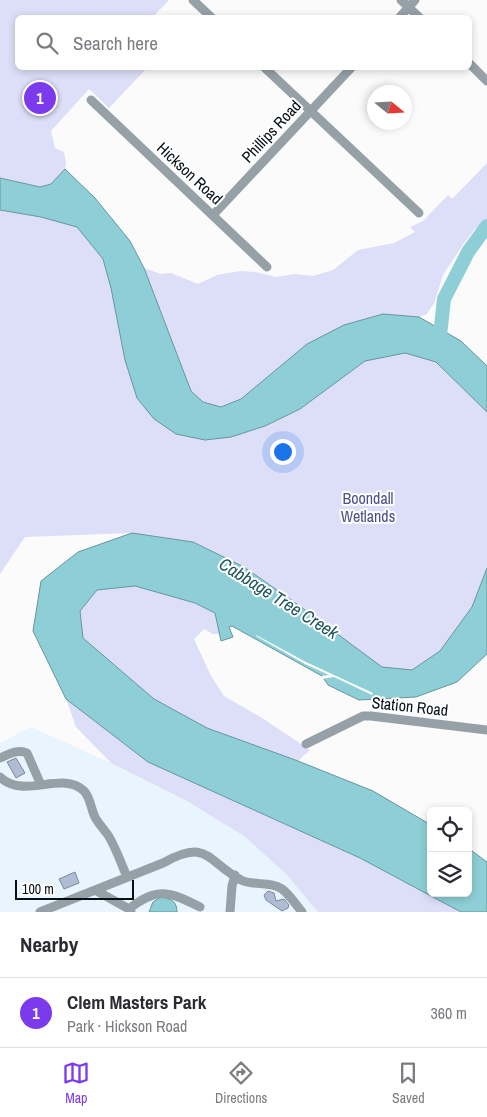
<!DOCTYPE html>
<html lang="en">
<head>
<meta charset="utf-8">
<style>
  body { margin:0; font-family:"Archivo Narrow",sans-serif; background:#f2f2f3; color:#2b2b33 }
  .controls { position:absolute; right:15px; bottom:15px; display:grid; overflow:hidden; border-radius:8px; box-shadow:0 2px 8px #0003 }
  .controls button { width:45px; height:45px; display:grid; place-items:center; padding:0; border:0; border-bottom:1px solid #e1e1e2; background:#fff; color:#2b2b33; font:25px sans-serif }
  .compass { position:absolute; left:367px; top:85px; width:45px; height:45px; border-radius:50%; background:#fff; box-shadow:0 2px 8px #0003; rotate:108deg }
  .scale { position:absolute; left:15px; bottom:12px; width:119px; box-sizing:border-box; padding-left:5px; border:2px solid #070f15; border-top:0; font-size:14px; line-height:18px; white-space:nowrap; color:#070f15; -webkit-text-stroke:4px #fff; paint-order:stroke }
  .you { position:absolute; left:282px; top:451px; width:18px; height:18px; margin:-12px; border:4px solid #fff; border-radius:50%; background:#1a73e8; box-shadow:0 0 0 8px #1a73e833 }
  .badge { display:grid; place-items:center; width:32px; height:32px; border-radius:50%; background:#7c3aed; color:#fff; font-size:16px; font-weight:700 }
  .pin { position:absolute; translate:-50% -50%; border:2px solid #fff; box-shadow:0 1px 5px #0006 }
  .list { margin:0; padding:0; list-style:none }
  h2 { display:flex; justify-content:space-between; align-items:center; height:65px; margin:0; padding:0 20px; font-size:21px }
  h2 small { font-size:16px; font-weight:400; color:#7c7c81 }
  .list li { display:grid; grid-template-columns:32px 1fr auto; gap:15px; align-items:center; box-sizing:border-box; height:70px; padding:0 20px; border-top:1px solid #e1e1e2 }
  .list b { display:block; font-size:19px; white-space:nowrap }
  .list p { margin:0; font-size:16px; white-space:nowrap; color:#7c7c81 }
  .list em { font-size:16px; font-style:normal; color:#7c7c81 }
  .icon { flex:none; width:28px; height:28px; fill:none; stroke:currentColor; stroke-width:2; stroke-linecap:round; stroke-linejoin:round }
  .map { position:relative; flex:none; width:487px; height:912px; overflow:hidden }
  .search { position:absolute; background:#fff; box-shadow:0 2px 8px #0003; left:15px; right:15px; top:15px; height:55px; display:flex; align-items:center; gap:12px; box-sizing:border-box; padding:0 18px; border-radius:8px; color:#7c7c81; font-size:19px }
  .sheet { height:135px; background:#fff }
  nav { display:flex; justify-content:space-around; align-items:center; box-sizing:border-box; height:70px; border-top:1px solid #e1e1e2; background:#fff; font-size:14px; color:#7c7c81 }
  nav a { display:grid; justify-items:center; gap:2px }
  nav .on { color:#7c3aed }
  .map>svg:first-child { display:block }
  .built { fill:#e8f4fe }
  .green { fill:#dddff8 }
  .water { fill:#8ecfd7; stroke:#66959d }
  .pier { fill:#fbfbfb }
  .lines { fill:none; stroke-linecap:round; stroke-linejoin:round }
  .river { stroke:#8ecfd7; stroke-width:14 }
  .building { fill:#afbcd4; stroke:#7b879d }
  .minor { stroke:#95a1a7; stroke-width:9 }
  .labels { text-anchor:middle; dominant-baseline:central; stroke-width:4; stroke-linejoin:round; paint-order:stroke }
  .street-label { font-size:16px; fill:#070f15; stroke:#fff }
  .park-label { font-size:16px; fill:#4e4f8b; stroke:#fff }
  .water-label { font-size:18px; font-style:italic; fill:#20585d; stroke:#fff }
</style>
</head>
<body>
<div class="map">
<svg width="487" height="912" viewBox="0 0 487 912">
  <rect width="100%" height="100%" fill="#fbfbfb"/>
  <!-- built -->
  <path class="built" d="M31,727L111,763L187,801L244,836L286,874L318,912H0V743Z"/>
  <!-- green -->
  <path class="green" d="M0,0H169L153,17L18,18V68H147L109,108L89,89L51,131L55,148L64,152L66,163L65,169L51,184L40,187L0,178Z
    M487,163V225L484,223L475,229L464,243L443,275L434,303L427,314L419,317L383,314L241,399L221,407L203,402L191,391L144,268L161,274L171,273L198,284L217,275L240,271L256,272L276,277L294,274L313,276L333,270L358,250L394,243L415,232L410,227L423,221L448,195L452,199Z
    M0,210L41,217L77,227L103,259L111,288L125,360L231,437L265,426L300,409L365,361L405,353L436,362L487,412V568L472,607L440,651L412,670L382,667L297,604L244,567L193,542L132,533L25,537L0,574Z
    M135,586L195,603L215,613L220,634H213L204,629L194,639L211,676L224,696L262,718L310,750L298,761L207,728L154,699L83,638L80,611L97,590Z
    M66,699L148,762L360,858L461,912H318L286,874L244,836L187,801L111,763L76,727Z"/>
  <!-- water -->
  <path class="water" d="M65,169L95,198L130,241L144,268L191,391L203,402L221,407L241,399L307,344L344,325L383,314L419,317L461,341L487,366V412L436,362L405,353L365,361L300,409L265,426L231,437L205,440L176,434L154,419L137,398L125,360L111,288L103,259L77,227L41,217L0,210V178L40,187L51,184Z
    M132,533L193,542L244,567L297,604L382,667L412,670L440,651L472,607L487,568V654L457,682L416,697L359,700L328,685L322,676L232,626L229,627L233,637L221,641L215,613L195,603L135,586L97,590L80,611L83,638L154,699L207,728L298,761L373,791L431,825V893H468V848L487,862V912H461L360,858L148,762L66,699L33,631L41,581L78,552Z
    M161,897C171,899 177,901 177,912H149L153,902Z"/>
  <!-- pier -->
  <path class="pier" d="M256,635L306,662L373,693L372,695L334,677L322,679V676L329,675L305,664L256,636Z"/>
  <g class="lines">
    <!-- river -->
    <path class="river" d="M439,345L444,299L468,252L487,226"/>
  </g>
  <!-- building -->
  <path class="building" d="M16,758L25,773L16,778L7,762Z
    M75,872L79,883L64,889L59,879Z
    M268,891L274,893L276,901L284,899L289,905L288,908L282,911L266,900L264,895Z"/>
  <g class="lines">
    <!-- minor -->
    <path class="minor" d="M193,0L212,18
      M401,0L420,18
      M399,18L415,0
      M470,64L487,81
      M265,68L419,213
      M91,100L267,267
      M213,215L351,68
      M306,744L363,716H371L487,730
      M0,758C9,754 18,749 27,753L41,785
      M0,777C24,800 63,770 84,791C91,798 91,811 96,819C100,825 104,830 108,835C116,848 121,863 127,877
      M95,890L129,909L131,912
      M129,909C157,886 170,892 200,907
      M40,912L163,863C208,838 206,861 241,880C253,886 271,881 282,889C290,895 296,905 302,912
      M230,912L232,886L235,875"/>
  </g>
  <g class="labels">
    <!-- street labels -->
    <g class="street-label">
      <text transform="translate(271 131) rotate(-47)">Phillips Road</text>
      <text transform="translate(190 173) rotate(43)">Hickson Road</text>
      <text transform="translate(410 706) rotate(6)">Station Road</text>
    </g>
    <!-- park labels -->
    <g class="park-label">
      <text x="368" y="498">Boondall<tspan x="368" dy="18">Wetlands</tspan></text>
    </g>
    <!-- water labels -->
    <g class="water-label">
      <text transform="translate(279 598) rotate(32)">Cabbage Tree Creek</text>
    </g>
  </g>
</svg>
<div class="controls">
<button><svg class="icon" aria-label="locate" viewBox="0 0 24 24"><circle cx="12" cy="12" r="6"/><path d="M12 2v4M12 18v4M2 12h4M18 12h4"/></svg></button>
<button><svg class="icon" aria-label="layers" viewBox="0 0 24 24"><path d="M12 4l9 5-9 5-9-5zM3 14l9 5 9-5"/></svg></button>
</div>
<svg class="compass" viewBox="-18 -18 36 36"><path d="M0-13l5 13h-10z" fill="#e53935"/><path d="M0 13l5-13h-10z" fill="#7c7c81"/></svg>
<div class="scale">100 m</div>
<div class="you"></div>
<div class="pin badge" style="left:40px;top:98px">1</div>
<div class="search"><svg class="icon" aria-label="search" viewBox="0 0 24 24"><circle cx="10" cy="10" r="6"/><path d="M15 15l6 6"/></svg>Search here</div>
</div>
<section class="sheet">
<h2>Nearby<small></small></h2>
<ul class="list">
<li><span class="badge">1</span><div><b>Clem Masters Park</b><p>Park · Hickson Road</p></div><em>360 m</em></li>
</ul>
</section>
<nav>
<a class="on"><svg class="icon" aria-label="map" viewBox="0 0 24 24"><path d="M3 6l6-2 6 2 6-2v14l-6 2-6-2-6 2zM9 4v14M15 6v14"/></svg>Map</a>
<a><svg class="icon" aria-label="directions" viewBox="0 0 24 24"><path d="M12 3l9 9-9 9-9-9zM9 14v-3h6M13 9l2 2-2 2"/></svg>Directions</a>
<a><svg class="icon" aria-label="saved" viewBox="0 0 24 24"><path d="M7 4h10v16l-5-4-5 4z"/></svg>Saved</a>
</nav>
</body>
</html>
